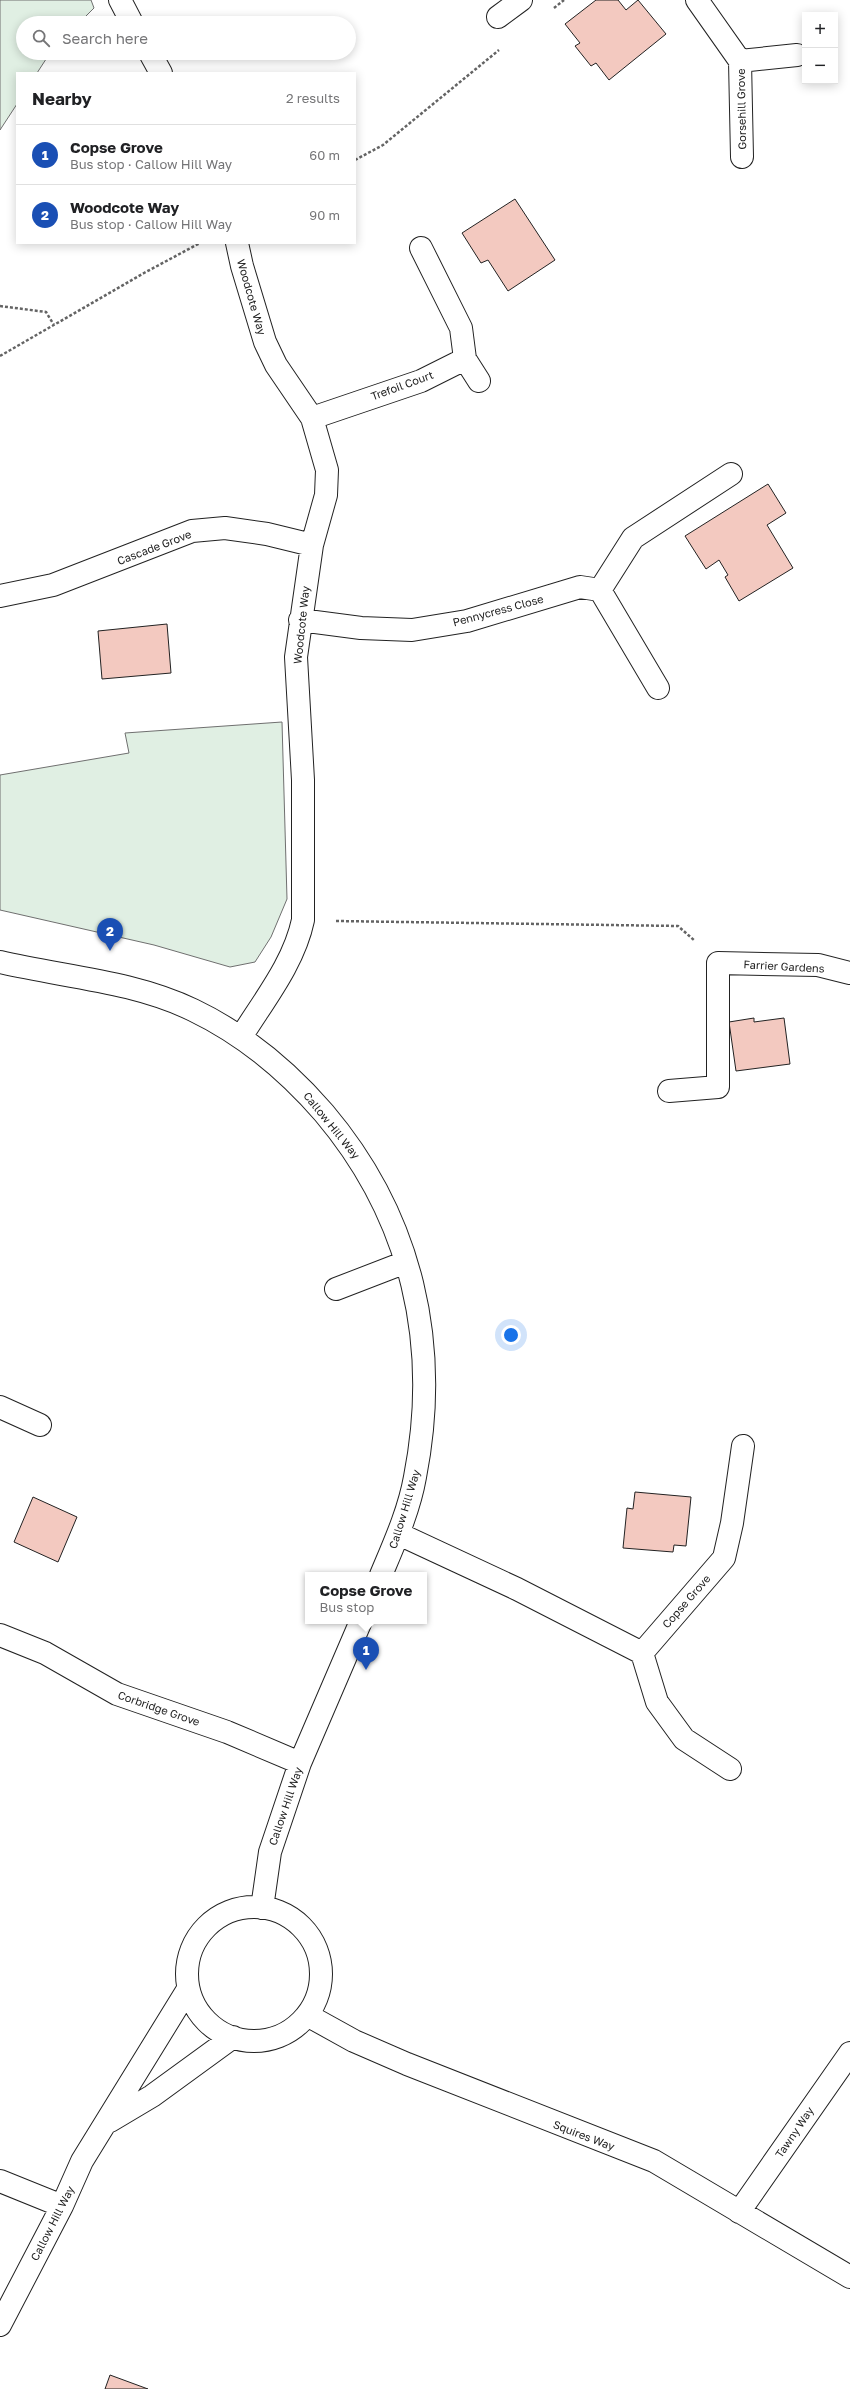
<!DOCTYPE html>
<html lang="en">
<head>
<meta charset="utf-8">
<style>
  body { margin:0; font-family:"Golos Text",sans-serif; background:#f6f6f6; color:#202124 }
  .controls { position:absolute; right:12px; top:12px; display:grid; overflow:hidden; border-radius:0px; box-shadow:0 2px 10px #0003 }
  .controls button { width:36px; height:36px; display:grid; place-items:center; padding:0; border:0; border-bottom:1px solid #e0e0e0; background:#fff; color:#202124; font:20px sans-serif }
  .you { position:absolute; left:511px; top:1335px; width:14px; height:14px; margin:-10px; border:3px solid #fff; border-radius:50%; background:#1a73e8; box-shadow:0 0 0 6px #1a73e833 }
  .badge { display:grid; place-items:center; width:26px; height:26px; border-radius:50%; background:#c62828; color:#fff; font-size:13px; font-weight:700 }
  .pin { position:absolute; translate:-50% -33px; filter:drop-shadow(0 1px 2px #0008) }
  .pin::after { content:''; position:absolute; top:21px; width:14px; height:12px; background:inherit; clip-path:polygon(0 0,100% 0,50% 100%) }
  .popup { position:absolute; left:305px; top:1572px; width:122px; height:52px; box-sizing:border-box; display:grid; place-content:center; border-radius:0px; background:#fff; filter:drop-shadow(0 1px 3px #0005); font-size:13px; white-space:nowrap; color:#757577 }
  .popup b { font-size:15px; color:#202124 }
  .popup::after { content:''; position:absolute; left:50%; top:100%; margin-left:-8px; border:8px solid transparent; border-top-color:#fff }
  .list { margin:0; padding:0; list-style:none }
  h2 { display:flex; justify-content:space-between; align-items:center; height:52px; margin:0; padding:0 16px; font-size:17px }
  h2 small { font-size:13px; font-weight:400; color:#757577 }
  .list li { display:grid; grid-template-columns:26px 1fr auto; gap:12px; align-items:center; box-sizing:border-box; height:60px; padding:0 16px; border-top:1px solid #e0e0e0 }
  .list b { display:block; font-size:15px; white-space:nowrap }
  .list p { margin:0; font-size:13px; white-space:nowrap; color:#757577 }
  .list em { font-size:13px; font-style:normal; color:#757577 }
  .icon { flex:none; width:22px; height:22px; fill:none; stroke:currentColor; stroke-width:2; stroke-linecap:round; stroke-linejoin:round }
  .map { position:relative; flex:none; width:850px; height:2389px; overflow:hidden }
  .search { position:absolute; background:#fff; box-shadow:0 2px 10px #0003; left:16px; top:16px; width:340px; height:44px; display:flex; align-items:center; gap:10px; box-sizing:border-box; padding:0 14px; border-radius:22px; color:#757577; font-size:15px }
  .panel { position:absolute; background:#fff; box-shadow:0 2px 10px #0003; left:16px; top:72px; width:340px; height:172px; border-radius:0px }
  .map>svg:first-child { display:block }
  .green { fill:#e0efe3; stroke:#6f6f6f }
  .building { fill:#f3c9c0; stroke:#222 }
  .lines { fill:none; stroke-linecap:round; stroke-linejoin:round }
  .minor-casing { stroke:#222; stroke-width:24 }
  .path { stroke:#646464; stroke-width:2.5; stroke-dasharray:3 2; stroke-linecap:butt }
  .minor { stroke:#fff; stroke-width:22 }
  .labels { text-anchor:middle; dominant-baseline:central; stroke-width:3; stroke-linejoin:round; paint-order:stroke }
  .street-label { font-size:11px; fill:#222; stroke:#fff }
</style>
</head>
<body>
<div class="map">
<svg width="850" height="2389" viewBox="0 0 850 2389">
  <rect width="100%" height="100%" fill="#fff"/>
  <!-- green -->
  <path class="green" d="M0,0H91L94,8L79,23H23V53H50L37,73H17V104L0,130Z
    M282,722L287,899L271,937L255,962L230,967L154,945L0,910V775L129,753L125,733Z"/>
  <!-- building -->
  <path class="building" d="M596,0H618L626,10L638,0L666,34L609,80L596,63L591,66L575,46L580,43L565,24Z
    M515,199L555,260L508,291L488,260L481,263L462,233Z
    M768,484L786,513L767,525L793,568L739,601L725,577L728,575L719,560L706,569L685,536Z
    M167,624L171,673L102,679L98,631Z
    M754,1018V1022L784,1018L790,1064L736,1071L729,1022Z
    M635,1492L691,1497L686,1546L674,1545L673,1552L623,1548L627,1508L633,1509Z
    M33,1497L77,1517L58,1562L14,1542Z
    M110,2375L148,2389H105Z"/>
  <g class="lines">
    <!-- minor casing -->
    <g class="minor-casing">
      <path id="minor" d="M120,0L132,23
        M697,0L740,61
        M498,17L521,0
        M150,53L161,73
        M742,157L740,61L797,55
        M237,243L242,266L265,342L276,365L312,418L327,470L326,495L312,545L296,657L303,780V920C294,963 264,1000 241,1037
        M421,248L461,328L465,359
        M312,418L421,381L465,359L479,381
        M600,590L658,688
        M0,596L53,585L192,531L225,528L267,534L312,545
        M300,620L361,628L412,630L467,621L580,587L600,590L633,538L731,474
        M0,962C64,977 133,981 193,1010C245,1035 286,1069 324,1113C412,1217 441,1344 415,1477C409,1511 394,1544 381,1575
        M669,1091L718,1087V963L818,965L850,973
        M336,1289L406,1262
        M0,1407L40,1425
        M399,1534L517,1589L642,1653L724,1558L732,1523L743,1446
        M0,1635L45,1653L117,1694L227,1732L300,1763
        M642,1653L657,1702L684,1739L730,1769
        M187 1974a67 67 0 1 1 134 0a67 67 0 1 1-134 0Z
        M262,1908L270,1852L300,1763L361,1621
        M307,2015L354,2041L407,2064L654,2161L850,2277
        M110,2121L152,2096L233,2037
        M0,2181L62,2206
        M739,2212L850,2053
        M0,2325L62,2206L82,2161L188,1989"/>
    </g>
    <!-- path -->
    <path class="path" d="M554,8L564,0
      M355,160L383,145L499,50
      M0,306L46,312L54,325
      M0,356L144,273L200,243
      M336,921L678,926L695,941"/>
    <!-- minor -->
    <use href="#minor" class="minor"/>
  </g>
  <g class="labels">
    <!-- street labels -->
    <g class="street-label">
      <text transform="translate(741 109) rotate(-91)">Gorsehill Grove</text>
      <text transform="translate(252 297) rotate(74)">Woodcote Way</text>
      <text transform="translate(402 385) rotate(-20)">Trefoil Court</text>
      <text transform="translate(154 547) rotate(-21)">Cascade Grove</text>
      <text transform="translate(498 610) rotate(-15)">Pennycress Close</text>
      <text transform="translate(301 625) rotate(-84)">Woodcote Way</text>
      <text transform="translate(784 966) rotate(3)">Farrier Gardens</text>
      <text transform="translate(332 1125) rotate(51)">Callow Hill Way</text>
      <text transform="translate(404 1509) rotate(-73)">Callow Hill Way</text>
      <text transform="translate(686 1601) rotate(-49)">Copse Grove</text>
      <text transform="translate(159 1708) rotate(19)">Corbridge Grove</text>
      <text transform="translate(285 1806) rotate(-71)">Callow Hill Way</text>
      <text transform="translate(794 2132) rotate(-56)">Tawny Way</text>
      <text transform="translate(584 2135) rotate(21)">Squires Way</text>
      <text transform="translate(52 2223) rotate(-63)">Callow Hill Way</text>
    </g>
  </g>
</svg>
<div class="controls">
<button>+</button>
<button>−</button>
</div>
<div class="you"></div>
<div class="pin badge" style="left:366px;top:1670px;background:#1a4fb4">1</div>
<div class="popup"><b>Copse Grove</b>Bus stop</div>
<div class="pin badge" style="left:110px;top:951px;background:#1a4fb4">2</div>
<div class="search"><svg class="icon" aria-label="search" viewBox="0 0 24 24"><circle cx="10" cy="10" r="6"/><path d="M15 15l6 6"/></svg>Search here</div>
<section class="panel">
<h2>Nearby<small>2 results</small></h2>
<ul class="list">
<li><span class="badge" style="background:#1a4fb4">1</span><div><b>Copse Grove</b><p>Bus stop · Callow Hill Way</p></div><em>60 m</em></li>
<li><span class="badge" style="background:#1a4fb4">2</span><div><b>Woodcote Way</b><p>Bus stop · Callow Hill Way</p></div><em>90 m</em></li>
</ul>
</section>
</div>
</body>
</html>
